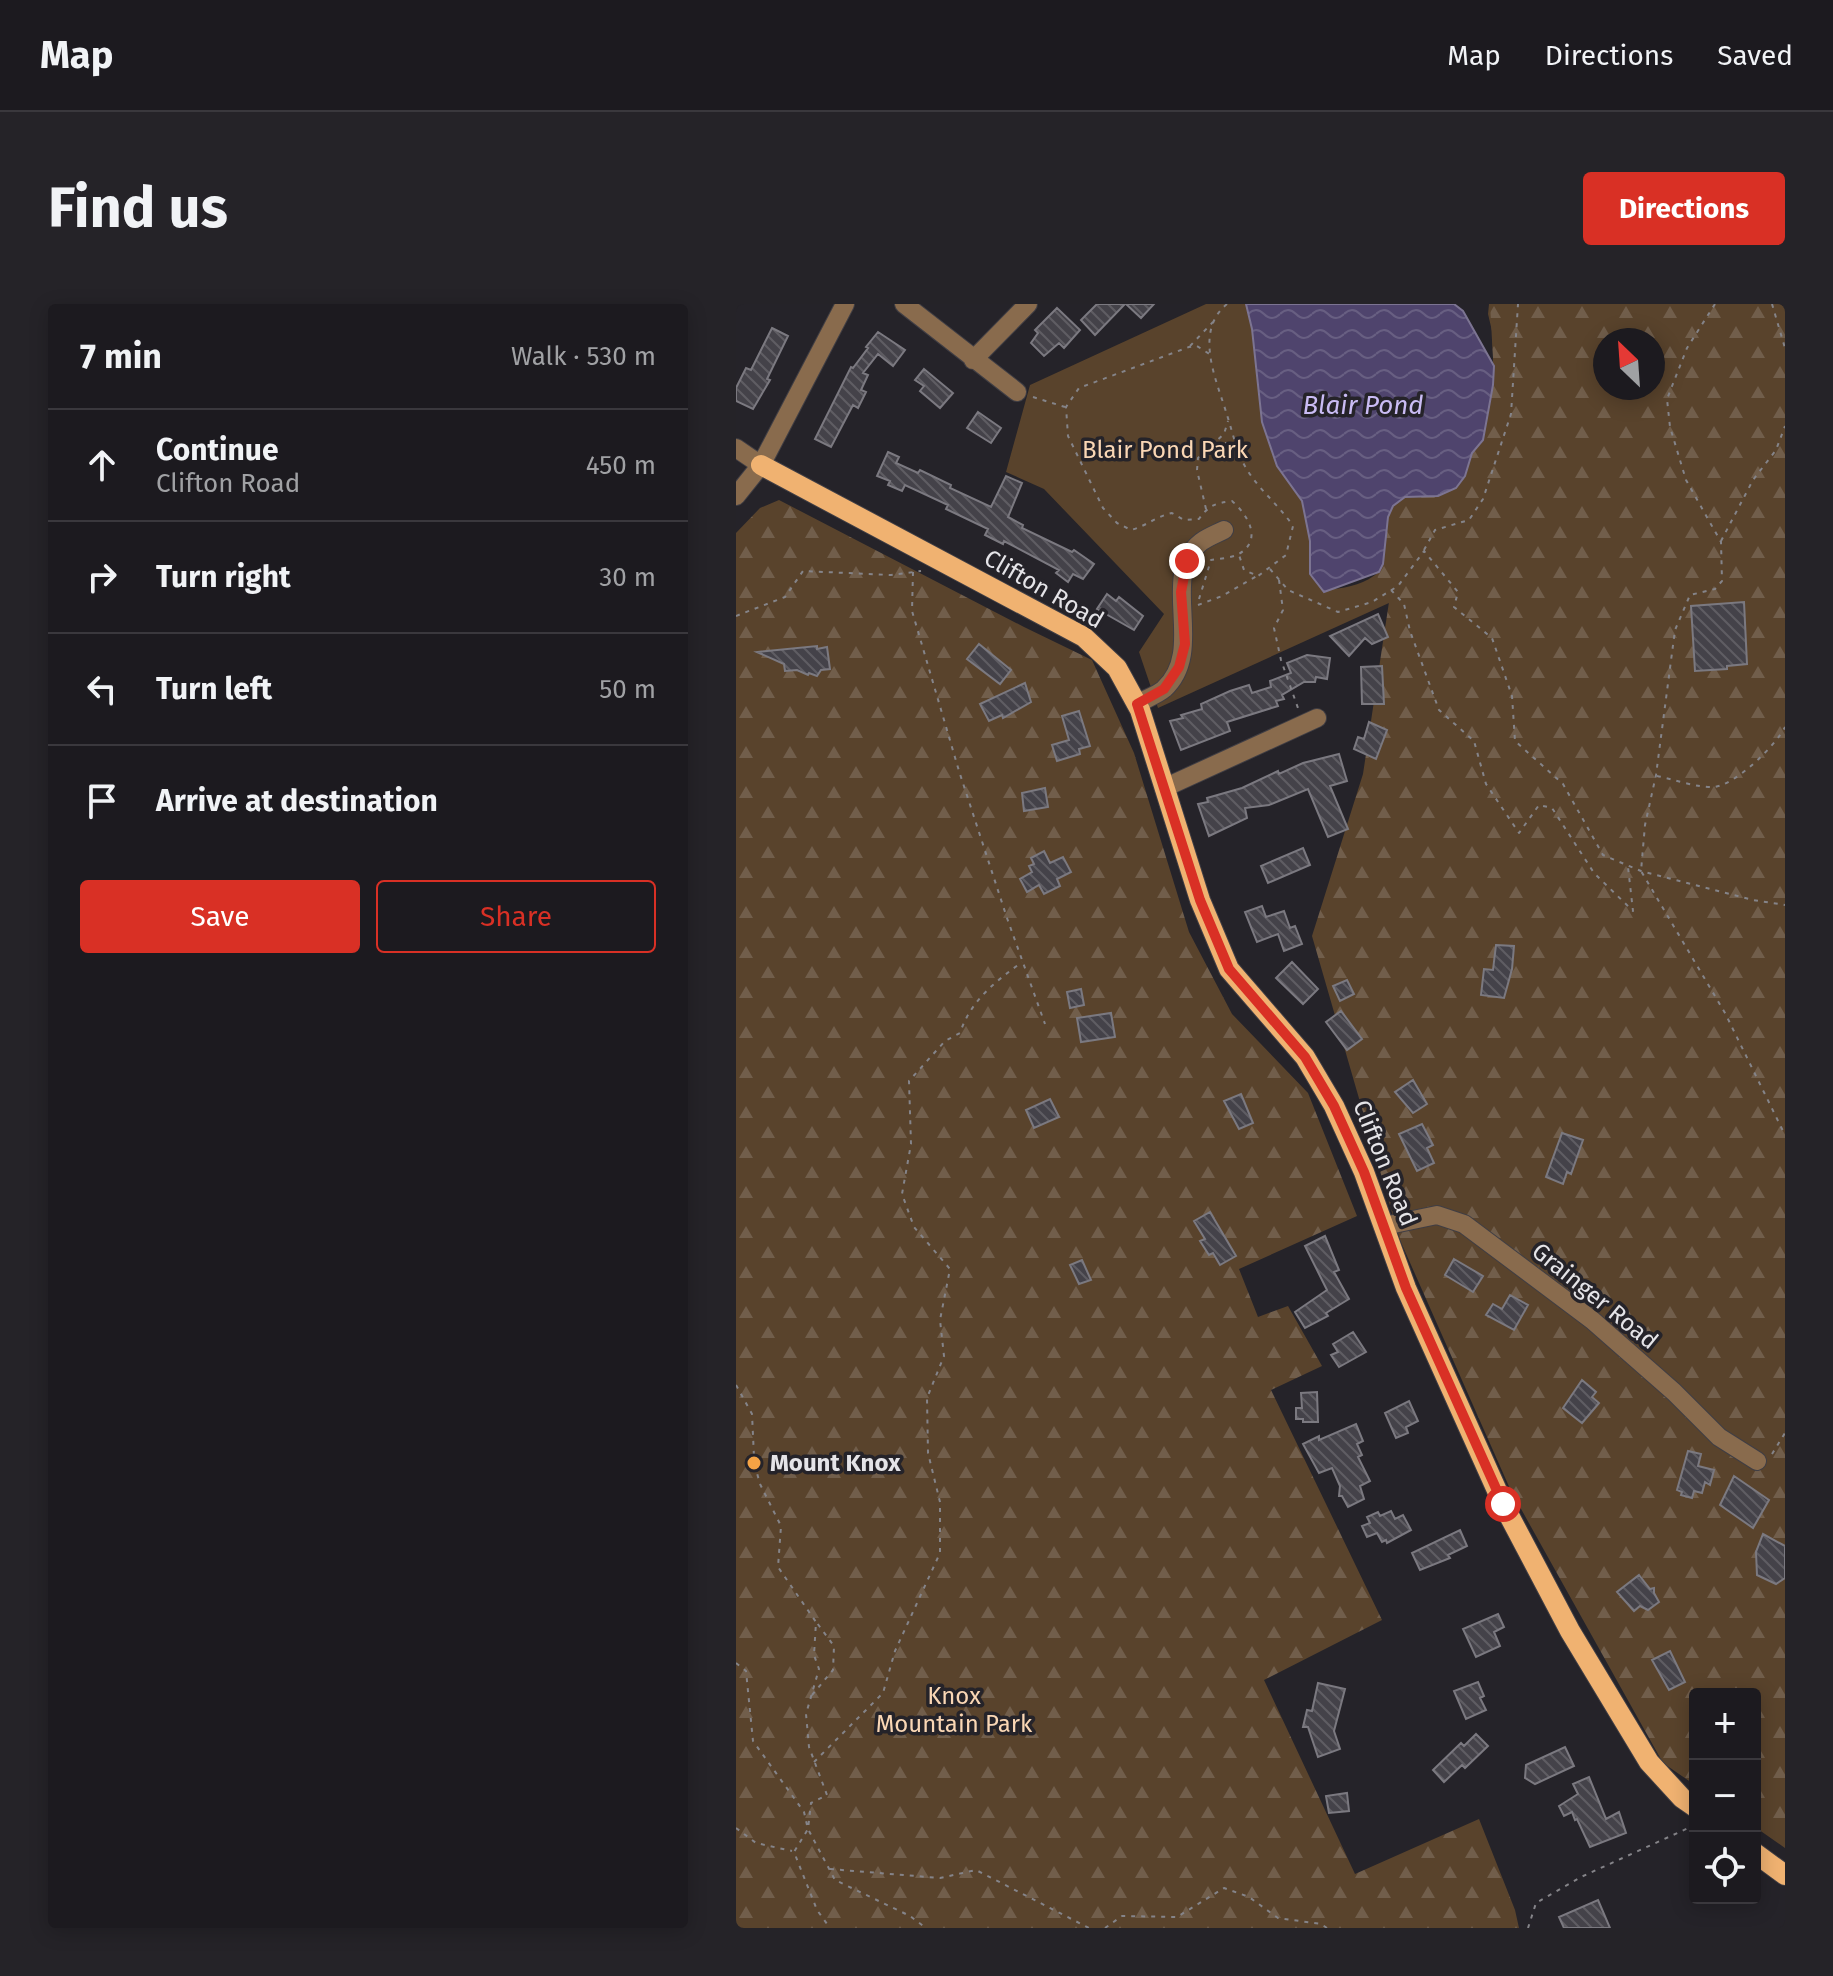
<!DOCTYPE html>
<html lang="en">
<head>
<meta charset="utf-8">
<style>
  body { margin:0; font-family:"Fira Sans",sans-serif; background:#252328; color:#f1f3f6 }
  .controls { position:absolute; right:24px; bottom:24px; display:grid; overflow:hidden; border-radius:8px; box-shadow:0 4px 20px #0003 }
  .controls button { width:72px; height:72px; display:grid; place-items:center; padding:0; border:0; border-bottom:2px solid #3a383d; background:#1c1a1f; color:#f1f3f6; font:40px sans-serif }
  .compass { position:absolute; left:857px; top:24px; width:72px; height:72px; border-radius:50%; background:#1c1a1f; box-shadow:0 4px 20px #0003; rotate:335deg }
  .stop { position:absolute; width:24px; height:24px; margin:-18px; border:6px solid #d93025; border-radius:50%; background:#fff }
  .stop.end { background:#d93025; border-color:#fff; box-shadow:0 2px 8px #0008 }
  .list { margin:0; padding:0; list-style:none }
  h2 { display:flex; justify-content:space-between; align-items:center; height:104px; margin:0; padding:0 32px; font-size:34px }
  h2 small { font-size:26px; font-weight:400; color:#a0a1a4 }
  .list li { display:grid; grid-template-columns:52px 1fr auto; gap:24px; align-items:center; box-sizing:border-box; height:112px; padding:0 32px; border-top:2px solid #3a383d }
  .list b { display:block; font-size:30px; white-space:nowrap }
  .list p { margin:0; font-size:26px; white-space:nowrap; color:#a0a1a4 }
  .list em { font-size:26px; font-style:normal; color:#a0a1a4 }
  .actions { display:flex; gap:16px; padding:24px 32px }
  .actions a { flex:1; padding:18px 0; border:2px solid #d93025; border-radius:8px; text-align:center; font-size:28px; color:#d93025 }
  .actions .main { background:#d93025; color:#fff }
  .icon { flex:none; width:44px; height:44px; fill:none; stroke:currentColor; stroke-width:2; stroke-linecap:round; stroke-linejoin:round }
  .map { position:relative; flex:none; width:1049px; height:1624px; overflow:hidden; border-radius:8px }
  header { display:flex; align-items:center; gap:48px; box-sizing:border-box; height:112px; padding:0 40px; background:#1c1a1f; border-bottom:2px solid #3a383d }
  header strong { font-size:38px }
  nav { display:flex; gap:44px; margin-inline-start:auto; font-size:28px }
  .intro { display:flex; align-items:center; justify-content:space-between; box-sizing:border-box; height:192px; padding:0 48px }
  h1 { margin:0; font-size:56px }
  .button { padding:20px 36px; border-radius:8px; background:#d93025; color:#fff; font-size:28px; font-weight:700 }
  main { display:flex; gap:48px; padding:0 48px }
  aside { flex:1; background:#1c1a1f; border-radius:8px; box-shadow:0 4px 20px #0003 }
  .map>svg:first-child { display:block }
  .green { fill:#59432c; fill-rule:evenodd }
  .forest { fill:url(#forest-firs); fill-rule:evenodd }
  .water { fill:url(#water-waves); stroke:#7c7492; stroke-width:2 }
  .building { fill:url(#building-back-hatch); stroke:#7b7980; stroke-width:2 }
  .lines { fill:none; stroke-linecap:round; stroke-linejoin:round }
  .minor-casing { stroke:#403e44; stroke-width:20 }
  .major-casing { stroke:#403e44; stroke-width:22 }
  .path { stroke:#858489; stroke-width:2; stroke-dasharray:4 6; stroke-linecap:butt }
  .minor { stroke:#896b4d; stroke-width:18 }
  .major { stroke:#f0b271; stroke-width:20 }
  .route { stroke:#d93025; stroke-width:10 }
  .poi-dot { fill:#f4a345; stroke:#252329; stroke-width:3 }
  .labels { text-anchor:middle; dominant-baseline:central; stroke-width:7; stroke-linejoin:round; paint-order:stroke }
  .park-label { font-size:24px; fill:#fad7b5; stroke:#252329 }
  .street-label { font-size:24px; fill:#e5e4e8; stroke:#252329 }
  .poi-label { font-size:24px; font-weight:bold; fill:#e5e4e8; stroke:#252329; text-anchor:start }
  .water-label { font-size:26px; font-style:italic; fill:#cabcf4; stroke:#252329 }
</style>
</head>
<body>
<header>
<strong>Map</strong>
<nav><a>Map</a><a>Directions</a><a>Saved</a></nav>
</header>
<div class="intro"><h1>Find us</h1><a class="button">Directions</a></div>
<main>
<aside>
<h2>7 min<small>Walk · 530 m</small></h2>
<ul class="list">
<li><svg class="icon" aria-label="ahead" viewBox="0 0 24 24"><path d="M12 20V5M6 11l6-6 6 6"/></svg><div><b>Continue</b><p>Clifton Road</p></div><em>450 m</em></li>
<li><svg class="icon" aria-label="right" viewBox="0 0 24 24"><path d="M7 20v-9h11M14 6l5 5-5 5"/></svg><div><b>Turn right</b></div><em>30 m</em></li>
<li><svg class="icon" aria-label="left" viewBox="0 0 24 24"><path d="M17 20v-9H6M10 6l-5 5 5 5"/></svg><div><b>Turn left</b></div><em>50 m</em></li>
<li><svg class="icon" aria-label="arrive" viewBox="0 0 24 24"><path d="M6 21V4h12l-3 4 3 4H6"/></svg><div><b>Arrive at destination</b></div></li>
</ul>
<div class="actions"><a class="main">Save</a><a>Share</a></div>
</aside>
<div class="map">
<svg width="1049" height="1624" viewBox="0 0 1049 1624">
  <defs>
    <pattern id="forest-firs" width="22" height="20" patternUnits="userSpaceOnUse" patternTransform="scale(2)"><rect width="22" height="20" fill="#59432c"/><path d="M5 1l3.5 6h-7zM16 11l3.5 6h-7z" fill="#715e4b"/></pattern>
    <pattern id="water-waves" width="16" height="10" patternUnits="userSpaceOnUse" patternTransform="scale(2)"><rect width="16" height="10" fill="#4f446d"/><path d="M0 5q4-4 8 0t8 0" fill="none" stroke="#685f82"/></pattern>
    <pattern id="building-back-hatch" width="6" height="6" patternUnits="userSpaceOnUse" patternTransform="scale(2)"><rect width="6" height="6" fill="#444249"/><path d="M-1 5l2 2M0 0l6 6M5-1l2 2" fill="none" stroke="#5f5d63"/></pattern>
  </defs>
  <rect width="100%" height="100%" fill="#252329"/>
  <!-- green -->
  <path class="green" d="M470,0H523L555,155L596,285C613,284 630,279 643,268L758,72L756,27L752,10L753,0H1049L653,299L422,404L403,348L428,310L308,185L270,168L294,81ZM869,36H917V84H869Z"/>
  <!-- forest -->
  <path class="forest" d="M754,0H1049V1544L1019,1523V1390H959V1481L927,1459L775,1187L664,936L576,632L627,470L653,298L640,270L647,260L652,213L656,202L669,193L702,192L729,172L736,149L747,136L758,72ZM869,36H917V84H869Z
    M43,196L288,323L356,356L398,449L453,628L496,710L572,789L621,912L503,965L522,1013L552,1002L586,1062L535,1086L646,1316L528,1376L619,1570L743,1515L779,1606L783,1624H0V229L24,204Z"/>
  <!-- water -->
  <path class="water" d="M510,0H718L727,7L758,62L757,81L747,136L736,149L729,172L720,184L702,192L669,193L657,202L652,213L647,260L643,268L588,288L574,270V237L566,197L541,162L526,118L516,25Z"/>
  <!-- building -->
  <path class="building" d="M361,0H389L359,31L345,16Z
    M390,0H418L405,14Z
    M321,4L344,26L328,44L323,39L308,52L295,39L302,29L299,26Z
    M36,24L52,32L31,75L34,76L17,105L0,97V84L10,64L15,66Z
    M142,28L169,46L157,62L142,50L127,69L132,71L125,86L130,88L122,104L117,101L95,143L79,135L115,63L117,64L132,44L130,43Z
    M188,65L217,89L204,104L184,87L188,82L179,76Z
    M242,108L265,124L255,139L231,124Z
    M152,148L163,153L160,159L182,169L184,166L215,181L214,184L255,203L270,172L286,179L272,213L287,221L286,224L336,248L338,246L358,260L347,275L337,270L332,278L320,269L323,266L268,237L267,240L249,231L252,225L210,205L212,201L169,181L166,187L152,181L154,177L141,172Z
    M371,290L380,297L383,293L407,312L398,326L361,305Z
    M1008,298L1011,360L991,362V365L959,367L955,302Z
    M642,310L652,333L636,340L629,334L613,352L594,332Z
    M243,340L275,366L264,380L231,355Z
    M81,342V345L91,343L94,365L85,366L81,372L73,369L72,371L61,366L49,367L48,360L21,348Z
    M571,351L594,354L591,375L580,373L579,378H568L546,391L548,395L540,397L542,402L491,418L494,427L445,446L434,417L447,414L445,411L466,405L465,400L494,387L513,381L516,389L535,383L534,377L555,369L551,359Z
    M646,362L648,400H626L625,363Z
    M289,379L295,398L267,414L266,411L253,417L244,400Z
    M343,407L354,442L343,445L344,450L321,457L316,441L333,436L326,412Z
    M633,418L651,426L640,455L618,445L622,433L628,435Z
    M603,450L611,477L594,482L612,525L592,533L572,485L533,501L509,504L511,514L473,532L462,500L472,498L471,494L506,484L542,467L543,470L567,459Z
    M309,484L312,503L288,507L286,489Z
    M567,544L574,561L532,579L525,562Z
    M308,547L314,559L327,553L335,568L321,575L324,582L308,590L303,581L291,588L284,575L296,568L293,562L298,560L295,554Z
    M526,602L530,613L548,607L554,624L559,622L566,640L548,647L542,630L521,638L509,608Z
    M760,641L778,642L776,665L768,694L745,691L748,665L757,666Z
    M556,658L582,685L567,700L540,674Z
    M611,676L618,690L604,697L597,682Z
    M345,685L348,701L334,704L331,688Z
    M605,707L626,735L611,746L590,718Z
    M375,709L379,733L345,738L341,714Z
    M677,776L691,800L677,809L659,788Z
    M505,790L517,819L503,825L488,797Z
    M314,795L323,813L298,824L290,806Z
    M686,820L697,841L691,844L698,859L681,867L663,830Z
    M826,829L847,836L835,870L831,868L827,880L810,873Z
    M474,908L500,952L484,961L477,949L473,951L464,937L469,935L458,917Z
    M589,932L603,966L598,968L613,995L590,1009L592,1012L569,1024L559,1008L591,986L569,942Z
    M718,955L747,972L737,988L709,971Z
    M346,956L355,976L343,980L334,961Z
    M774,991L792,1001L778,1026L750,1011L757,1000L766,1005Z
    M617,1028L630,1048L603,1063L595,1051L602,1048L597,1040Z
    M846,1076L860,1088L856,1093L863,1099L846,1119L827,1104Z
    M581,1088L582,1118H567V1115H560V1104H566L565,1089Z
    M673,1097L682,1117L670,1123L672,1129L660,1134L649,1109Z
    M620,1120L627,1137L621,1140L626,1151L622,1153L634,1177L624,1182L628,1195L612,1203L606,1192H603L604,1182L596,1164L583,1169L567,1140L583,1132V1136Z
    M952,1147L965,1150L962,1162L978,1166L974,1181L969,1178L966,1189L958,1187L956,1194L945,1191L946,1188L941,1186Z
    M998,1172L1033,1196L1017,1224L984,1201Z
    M655,1207L659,1215L667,1211L675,1226L651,1239L650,1236L646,1238L641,1229L631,1233L626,1222L634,1219L631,1213L642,1208L644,1212Z
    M724,1226L731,1242L712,1251L714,1254L684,1266L676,1249Z
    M1027,1230L1049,1242V1274L1040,1280L1021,1271L1020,1248Z
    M903,1271L914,1285L918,1284V1289L923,1298L912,1306L904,1302L898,1307L881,1288Z
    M762,1310L768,1323L758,1328L764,1342L740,1353L727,1325Z
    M934,1347L949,1378L933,1386L916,1356Z
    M742,1378L748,1392L744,1394L750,1406L730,1415L718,1387Z
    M582,1379L609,1385L598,1427L604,1445L582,1453L572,1423H567L571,1406L576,1407Z
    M740,1430L752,1442L729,1464L726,1461L708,1478L697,1466L725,1439L728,1442Z
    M829,1443L838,1462L799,1480L789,1474L790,1461Z
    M853,1473L870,1515L883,1508L890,1529L854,1543L841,1515L839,1516L836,1508L828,1512L823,1502L842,1490L837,1480Z
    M611,1489L613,1507L593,1509L590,1492Z
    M862,1596L874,1624H828L823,1613Z"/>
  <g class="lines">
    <!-- minor casing -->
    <g class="minor-casing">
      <path id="minor" d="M168,0L281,88
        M237,56L292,0
        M0,144L25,161
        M0,192L25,161L109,0
        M401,400C409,395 421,391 428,385C471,346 422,272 465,238C472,233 480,230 488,226
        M428,484L581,414
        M648,922L701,911L728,920L856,1016L938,1088L983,1133L1021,1157"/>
    </g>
    <!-- major casing -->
    <g class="major-casing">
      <path id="major" d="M25,161L348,333L381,364L404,406L464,596L493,665L569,753L598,802L628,868L670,984L767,1200L834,1327L913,1458L946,1494L959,1503
        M1019,1549L1049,1571"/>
    </g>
    <!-- path -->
    <path class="path" d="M491,0C457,28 481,77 491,111C497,129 500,147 510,164C523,186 543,201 557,222L550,251L522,272L508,266L503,251
      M979,0L951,44L931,95L934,123L950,176L985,238L986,277L979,285L954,291L939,326L920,471L909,521L905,567L989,709L1049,831
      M1036,0L1049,44
      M1048,0L1049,1
      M454,42L477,18
      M297,93L329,103
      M479,139H490L500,144
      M470,205L461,166L462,154L488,130L492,117
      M985,237L1017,176L1040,146L1049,122
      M688,246L699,226L733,216L747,195L775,110L782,0
      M534,265L552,286L602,308L636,298L662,282L688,247L722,288L718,303L756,334L776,392L779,437L827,480L867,551L905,567L1017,596L1049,601
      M177,268L176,307L223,467L271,614L309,720
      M543,276L547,306L538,324L545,356L563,407
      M655,286L668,300L674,327L703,406L738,437L750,480L783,529L803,501L816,504L858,569L897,607L892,563
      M463,295L475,256C482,255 493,254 501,251C528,237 512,211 496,197C480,199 473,201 463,215L448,216L436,209C421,212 410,222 395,226L381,219L367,204L332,132L330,103L343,84L453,43L461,42L475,51
      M462,301L486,292L521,272
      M0,312L49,293L67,267L155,271L185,267
      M921,472C936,475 962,484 977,483C999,482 1040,441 1049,423
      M0,1081L16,1110L18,1153
      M1036,1150L1049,1129
      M16,1151L24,1180L45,1222L42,1263L80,1318L78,1351L83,1365L70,1410L73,1443L91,1491L75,1499L72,1525L58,1548L81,1606L94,1624
      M0,1359L10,1367L17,1437L68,1508L71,1521
      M76,1391L97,1366L98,1342L81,1319
      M78,1458L147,1389L159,1347L204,1249V1198L192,1149L191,1094L208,1052L204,1016L214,965L178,923L166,890L175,840L173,777L209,737L224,729C235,696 259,678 286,658
      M0,1524L20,1539L56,1547
      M73,1527L99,1576L174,1612L190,1624
      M94,1565L204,1574L240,1566L353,1624
      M369,1624L386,1612L441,1613L488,1584L513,1593L542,1614L585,1620L591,1624
      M792,1624L800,1599L845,1573L959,1521"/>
    <!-- minor -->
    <use href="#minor" class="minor"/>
    <!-- major -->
    <use href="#major" class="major"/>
  </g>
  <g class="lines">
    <!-- route -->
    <path class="route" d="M451,257L445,288L449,340L443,363L428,385L401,400L464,596L493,665L569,753L598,802L628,868L670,984L767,1200"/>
  </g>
  <!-- markers -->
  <circle class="poi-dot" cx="18" cy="1159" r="8"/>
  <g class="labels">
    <!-- park labels -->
    <g class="park-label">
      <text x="429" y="146">Blair Pond Park</text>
      <text x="218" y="1392">Knox<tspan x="218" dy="28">Mountain Park</tspan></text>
    </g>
    <!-- street labels -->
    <g class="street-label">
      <text transform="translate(308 285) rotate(30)">Clifton Road</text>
      <text transform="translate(649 859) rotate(68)">Clifton Road</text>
      <text transform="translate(859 992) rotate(39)">Grainger Road</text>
    </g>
    <!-- poi labels -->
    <g class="poi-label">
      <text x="34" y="1159">Mount Knox</text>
    </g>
    <!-- water labels -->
    <g class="water-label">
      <text x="627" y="101">Blair Pond</text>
    </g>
  </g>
</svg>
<div class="controls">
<button>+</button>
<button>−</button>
<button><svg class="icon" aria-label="locate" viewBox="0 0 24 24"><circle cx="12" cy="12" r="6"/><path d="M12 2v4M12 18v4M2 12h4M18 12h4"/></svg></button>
</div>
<svg class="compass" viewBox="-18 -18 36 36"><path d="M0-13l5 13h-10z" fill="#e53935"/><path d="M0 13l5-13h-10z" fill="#a0a1a4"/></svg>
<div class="stop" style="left:767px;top:1200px"></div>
<div class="stop end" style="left:451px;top:257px"></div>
</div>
</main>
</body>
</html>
